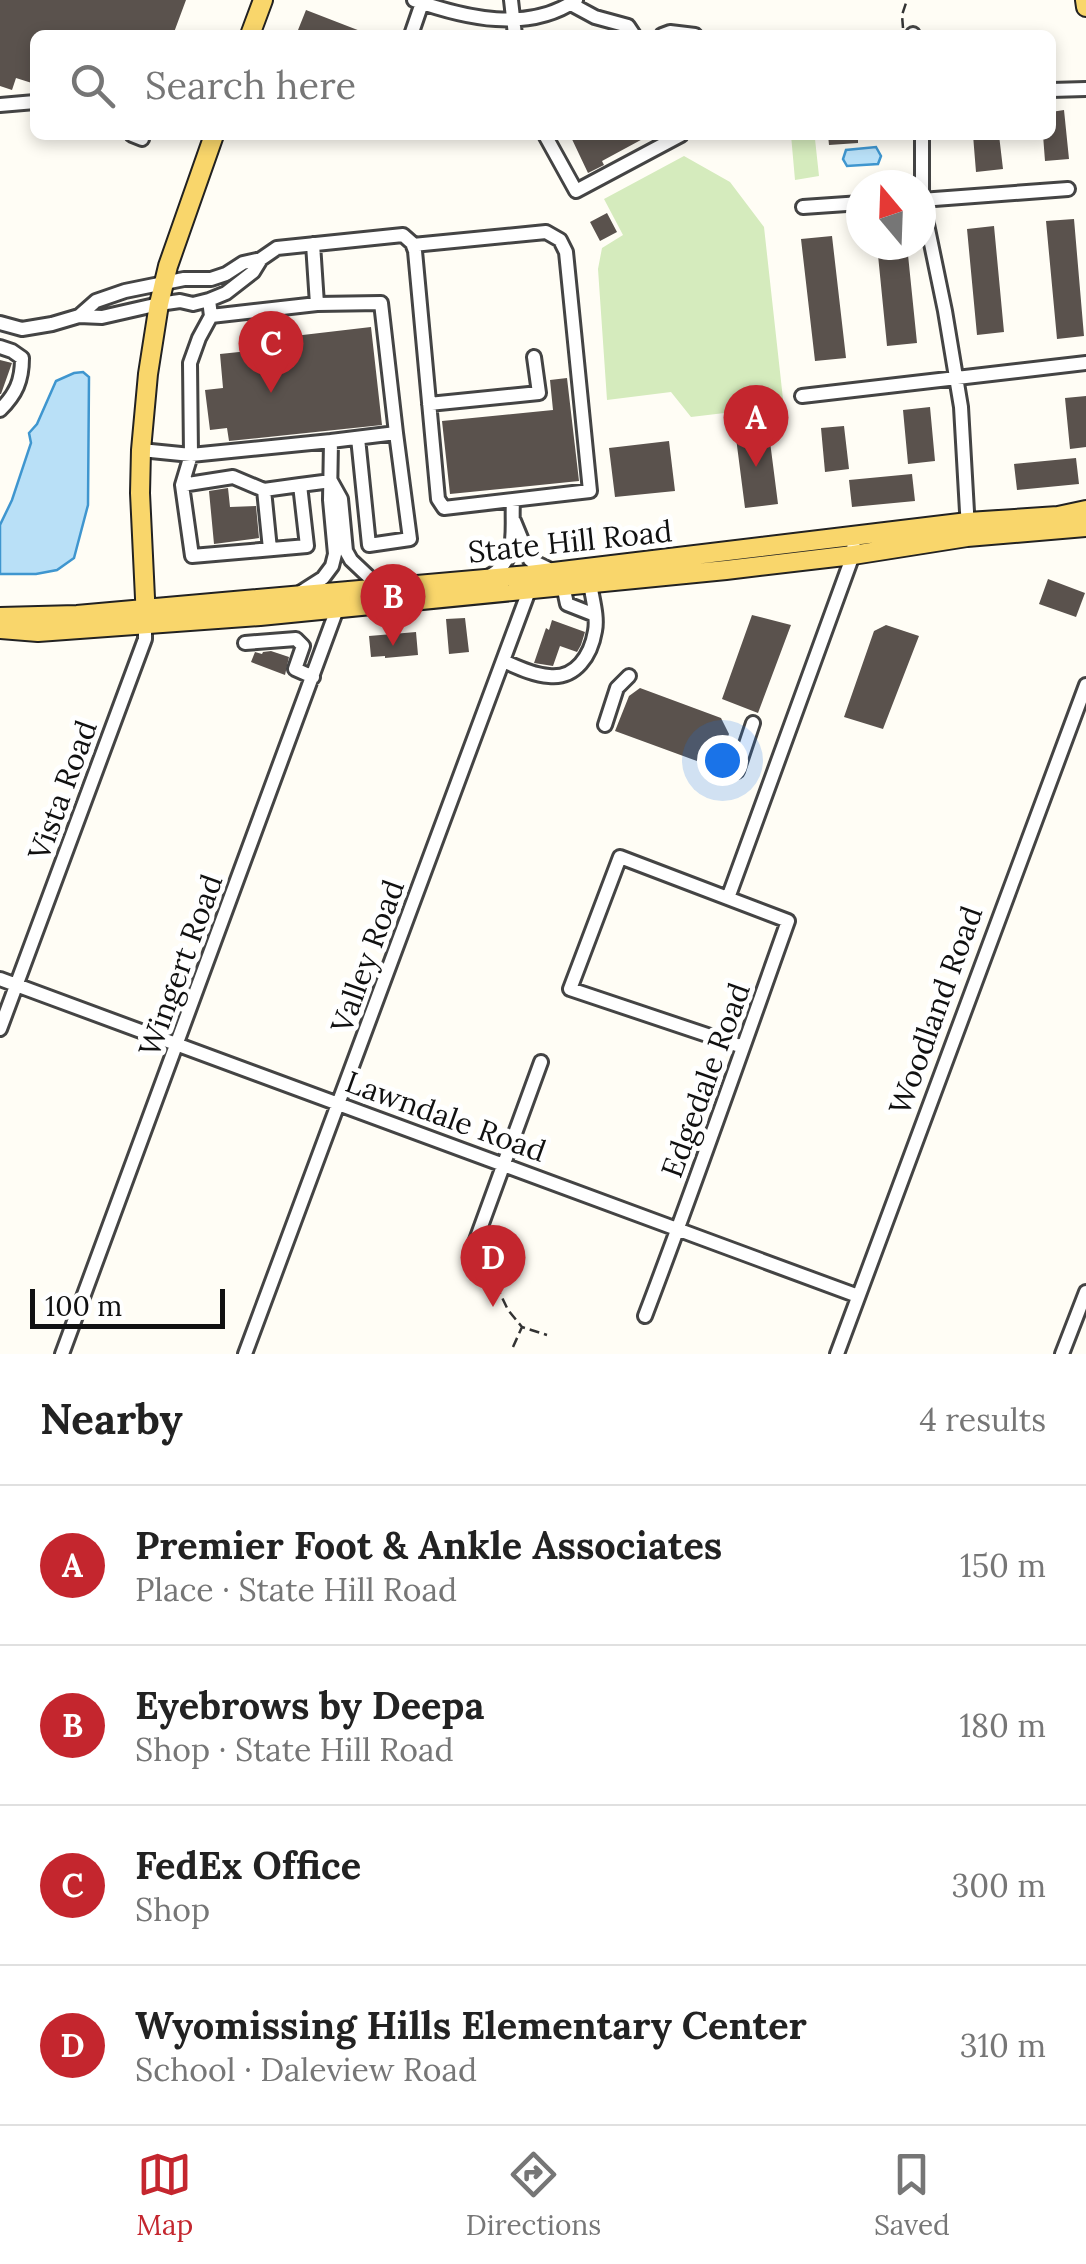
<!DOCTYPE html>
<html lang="en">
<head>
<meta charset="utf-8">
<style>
  body { margin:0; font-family:Lora,serif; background:#f2f2f2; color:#222 }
  .compass { position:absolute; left:846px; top:170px; width:90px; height:90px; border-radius:50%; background:#fff; box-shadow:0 5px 15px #0003; rotate:341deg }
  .scale { position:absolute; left:30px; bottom:25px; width:195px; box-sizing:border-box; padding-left:10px; border:5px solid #111; border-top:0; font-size:28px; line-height:35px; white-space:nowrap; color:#111; -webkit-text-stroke:8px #fff; paint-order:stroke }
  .you { position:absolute; left:722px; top:760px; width:35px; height:35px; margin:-25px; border:8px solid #fff; border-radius:50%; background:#1a73e8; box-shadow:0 0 0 15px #1a73e833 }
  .badge { display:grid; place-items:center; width:65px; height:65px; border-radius:50%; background:#c4262e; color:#fff; font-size:32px; font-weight:700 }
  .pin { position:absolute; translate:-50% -82px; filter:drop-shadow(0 2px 5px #0008) }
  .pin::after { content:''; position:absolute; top:52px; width:35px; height:30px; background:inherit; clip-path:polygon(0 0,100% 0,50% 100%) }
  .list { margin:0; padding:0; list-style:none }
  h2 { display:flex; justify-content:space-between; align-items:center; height:130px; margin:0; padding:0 40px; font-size:42px }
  h2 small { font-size:32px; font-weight:400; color:#767676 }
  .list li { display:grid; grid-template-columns:65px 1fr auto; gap:30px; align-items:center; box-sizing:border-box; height:160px; padding:0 40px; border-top:2px solid #e0e0e0 }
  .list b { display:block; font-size:38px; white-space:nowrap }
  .list p { margin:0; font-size:32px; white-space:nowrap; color:#767676 }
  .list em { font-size:32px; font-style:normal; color:#767676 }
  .icon { flex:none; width:55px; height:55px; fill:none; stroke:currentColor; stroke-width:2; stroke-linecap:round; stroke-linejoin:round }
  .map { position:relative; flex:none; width:1086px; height:1354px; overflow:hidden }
  .search { position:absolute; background:#fff; box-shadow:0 5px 15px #0003; left:30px; right:30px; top:30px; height:110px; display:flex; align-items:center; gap:25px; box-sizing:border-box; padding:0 35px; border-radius:15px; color:#767676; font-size:38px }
  .sheet { height:770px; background:#fff }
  nav { display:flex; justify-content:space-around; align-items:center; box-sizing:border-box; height:140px; border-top:2px solid #e0e0e0; background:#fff; font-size:28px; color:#767676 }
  nav a { display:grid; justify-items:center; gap:5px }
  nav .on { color:#c4262e }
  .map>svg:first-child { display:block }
  .green { fill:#d5ebbd }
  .water { fill:#b9e0f7; stroke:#3f96cf; stroke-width:2.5 }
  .building { fill:#5a524d }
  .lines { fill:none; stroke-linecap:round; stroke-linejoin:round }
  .minor-casing { stroke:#444; stroke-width:18 }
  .major-casing { stroke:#222; stroke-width:22 }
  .path { stroke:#333; stroke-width:2.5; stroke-dasharray:10 5; stroke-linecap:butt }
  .minor { stroke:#fff; stroke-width:12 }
  .major { stroke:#f9d66b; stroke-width:18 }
  .labels { text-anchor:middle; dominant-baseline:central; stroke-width:10; stroke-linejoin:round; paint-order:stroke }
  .street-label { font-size:30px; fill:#111; stroke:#fff }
</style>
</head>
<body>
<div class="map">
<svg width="1086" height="1354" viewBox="0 0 1086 1354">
  <rect width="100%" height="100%" fill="#fffdf5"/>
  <!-- green -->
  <path class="green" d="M791,135H824V137L815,139L819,176L795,180Z
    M684,156L730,182L764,227L783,399L740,404L733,412L691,417L671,392L607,400L598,269L602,248L623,235L604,199Z"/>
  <!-- water -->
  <path class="water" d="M876,147L881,156L878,164L847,166L843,159L846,150Z
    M83,372L89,377L88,505L74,558L57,570L36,574H0V525L12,500L31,443L29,433L37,424L56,381L74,373Z"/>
  <!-- building -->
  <path class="building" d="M0,0H186L173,35H35V84L16,78L12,90L0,86Z
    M306,10L368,34V35H296Z
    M1064,110L1069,159L1045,161L1043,135H1051V112Z
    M570,135H650L602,161L604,165L588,173Z
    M828,135H858V143L829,145Z
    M973,135H999L1003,169L976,172Z
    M607,213L617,232L600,241L590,222Z
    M1074,219L1084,336L1057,339L1046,221Z
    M994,226L1004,332L977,335L967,229Z
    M832,236L846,358L815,361L801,239Z
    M877,245H907L917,343L887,346Z
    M371,327L382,425L229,441L227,428L210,430L205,390L223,388L220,354L278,348L277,338Z
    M0,360L12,363L1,394H0Z
    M567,378L579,481L450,494L442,421L553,410L550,380Z
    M1086,396V447L1070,449L1065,398Z
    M930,407L935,461L908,464L903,410Z
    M768,426L778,504L745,508L735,430Z
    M844,426L849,469L825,472L821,428Z
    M669,441L675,491L615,497L609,448Z
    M1076,458L1079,484L1017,490L1014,464Z
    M912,474L915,501L852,507L849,480Z
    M228,488L230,507L256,506L259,538L214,544L209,491Z
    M1048,579L1085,593L1076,617L1039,604Z
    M752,615L791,625L758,713L722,699Z
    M465,618L469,652L449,654L446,619Z
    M552,620L585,632L581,645L577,652L560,646L553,666L534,663L546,628L549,630Z
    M886,625L919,636L883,729L844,717L874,631Z
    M416,632L418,655L385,658V656L371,657L369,636Z
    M271,651L289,657L285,675L251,662L255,652L262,654L263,652Z
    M640,688L721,718L729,734L716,768L615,731L629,696Z"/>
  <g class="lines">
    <!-- minor casing -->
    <g class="minor-casing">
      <path id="minor" d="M414,0C465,18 528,33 576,0
        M511,0L515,35
        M571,4L595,17L628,26L634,35
        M913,34V35
        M411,35L422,3
        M662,35L670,32L695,35
        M1051,90L1086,89
        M0,105L35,102
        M132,135L142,139
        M545,135L576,191L681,135
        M922,135V200L945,311L961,407L968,529
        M921,200L1068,189
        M803,207L861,203
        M209,300L211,316L199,338L190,363L191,455L182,485L192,556L307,546L300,485L331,481
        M79,316L96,301L125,291L184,279H211L226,274L243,263L261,259L277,248L403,235L412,243L415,251L438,499L444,508L590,491L566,252L560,240L546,232L413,245
        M211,316L317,304
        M0,323L22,329L52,324L79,316L102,317L159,304L180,301L193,304L209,300L226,293L253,272L261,259
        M0,347L12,351L22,358C22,381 16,394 0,410
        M802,396L1086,363
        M429,404L539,393L534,357
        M358,438L369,545L410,539L396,433
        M141,450L191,455L331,441
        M331,481L341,499L346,551L351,560L369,577L389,587
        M182,485L233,477L264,490L300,485
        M264,490L270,549
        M514,521L530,560L553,571
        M488,577C520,560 511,531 513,501
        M563,585L567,604L595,615
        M301,592L323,578L332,566L335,554L330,500L331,441L396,433L381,303L317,304L313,244
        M245,643L296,639L303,646L295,669L313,677
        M503,661C517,667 533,675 549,676C576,679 591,655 595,631C598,616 592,598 590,583
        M605,725L617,688L629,676
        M737,771L753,723
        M728,898L853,555L854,535
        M0,979L858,1296
        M0,1029L145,639V624
        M472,1251L541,1062
        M645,1316C695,1185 741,1053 788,921L620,857L570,989L743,1047
        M62,1354L340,601
        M245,1354L530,588V583
        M837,1354L1086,685
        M1062,1354L1086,1292"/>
    </g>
    <!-- major casing -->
    <g class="major-casing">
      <path id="major" d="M1085,0L1086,7
        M250,35L263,0
        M0,617L77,615L529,575L968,522L1058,516L1086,510
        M146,619L140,493L141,450L148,374L159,304L168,266L214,135
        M0,629L38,632L260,616L726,570L853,555L967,537L1086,527"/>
    </g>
    <!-- path -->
    <path class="path" d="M903,28L902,15L907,0
      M483,1258L508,1310L522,1327
      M513,1347L522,1327L547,1335"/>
    <!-- minor -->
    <use href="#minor" class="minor"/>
    <!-- major -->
    <use href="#major" class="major"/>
  </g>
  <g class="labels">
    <!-- street labels -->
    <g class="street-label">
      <text transform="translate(570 541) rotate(-6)">State Hill Road</text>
      <text transform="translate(62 790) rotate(-70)">Vista Road</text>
      <text transform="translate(367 956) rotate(-70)">Valley Road</text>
      <text transform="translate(180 965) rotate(-70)">Wingert Road</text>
      <text transform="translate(935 1010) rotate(-70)">Woodland Road</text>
      <text transform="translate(705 1080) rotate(-70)">Edgedale Road</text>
      <text transform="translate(446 1116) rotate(20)">Lawndale Road</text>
    </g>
  </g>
</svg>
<svg class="compass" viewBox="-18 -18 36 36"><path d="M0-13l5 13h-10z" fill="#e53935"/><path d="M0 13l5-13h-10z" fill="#767676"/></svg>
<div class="scale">100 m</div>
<div class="you"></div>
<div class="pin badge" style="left:756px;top:467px">A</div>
<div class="pin badge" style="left:393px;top:646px">B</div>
<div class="pin badge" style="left:271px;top:393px">C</div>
<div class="pin badge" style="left:493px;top:1307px">D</div>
<div class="search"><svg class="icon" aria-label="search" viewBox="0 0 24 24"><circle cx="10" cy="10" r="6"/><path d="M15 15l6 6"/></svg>Search here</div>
</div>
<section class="sheet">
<h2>Nearby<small>4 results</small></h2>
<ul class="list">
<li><span class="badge">A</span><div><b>Premier Foot &amp; Ankle Associates</b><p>Place · State Hill Road</p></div><em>150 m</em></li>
<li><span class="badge">B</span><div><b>Eyebrows by Deepa</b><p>Shop · State Hill Road</p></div><em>180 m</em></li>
<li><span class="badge">C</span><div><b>FedEx Office</b><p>Shop</p></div><em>300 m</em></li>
<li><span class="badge">D</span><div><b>Wyomissing Hills Elementary Center</b><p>School · Daleview Road</p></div><em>310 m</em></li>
</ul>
</section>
<nav>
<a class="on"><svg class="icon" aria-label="map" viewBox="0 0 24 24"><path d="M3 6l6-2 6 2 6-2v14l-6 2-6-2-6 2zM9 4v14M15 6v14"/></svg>Map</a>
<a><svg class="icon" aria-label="directions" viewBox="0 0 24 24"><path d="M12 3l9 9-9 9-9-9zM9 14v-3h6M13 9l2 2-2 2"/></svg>Directions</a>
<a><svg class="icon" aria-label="saved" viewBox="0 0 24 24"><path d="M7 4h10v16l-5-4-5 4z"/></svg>Saved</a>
</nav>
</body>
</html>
